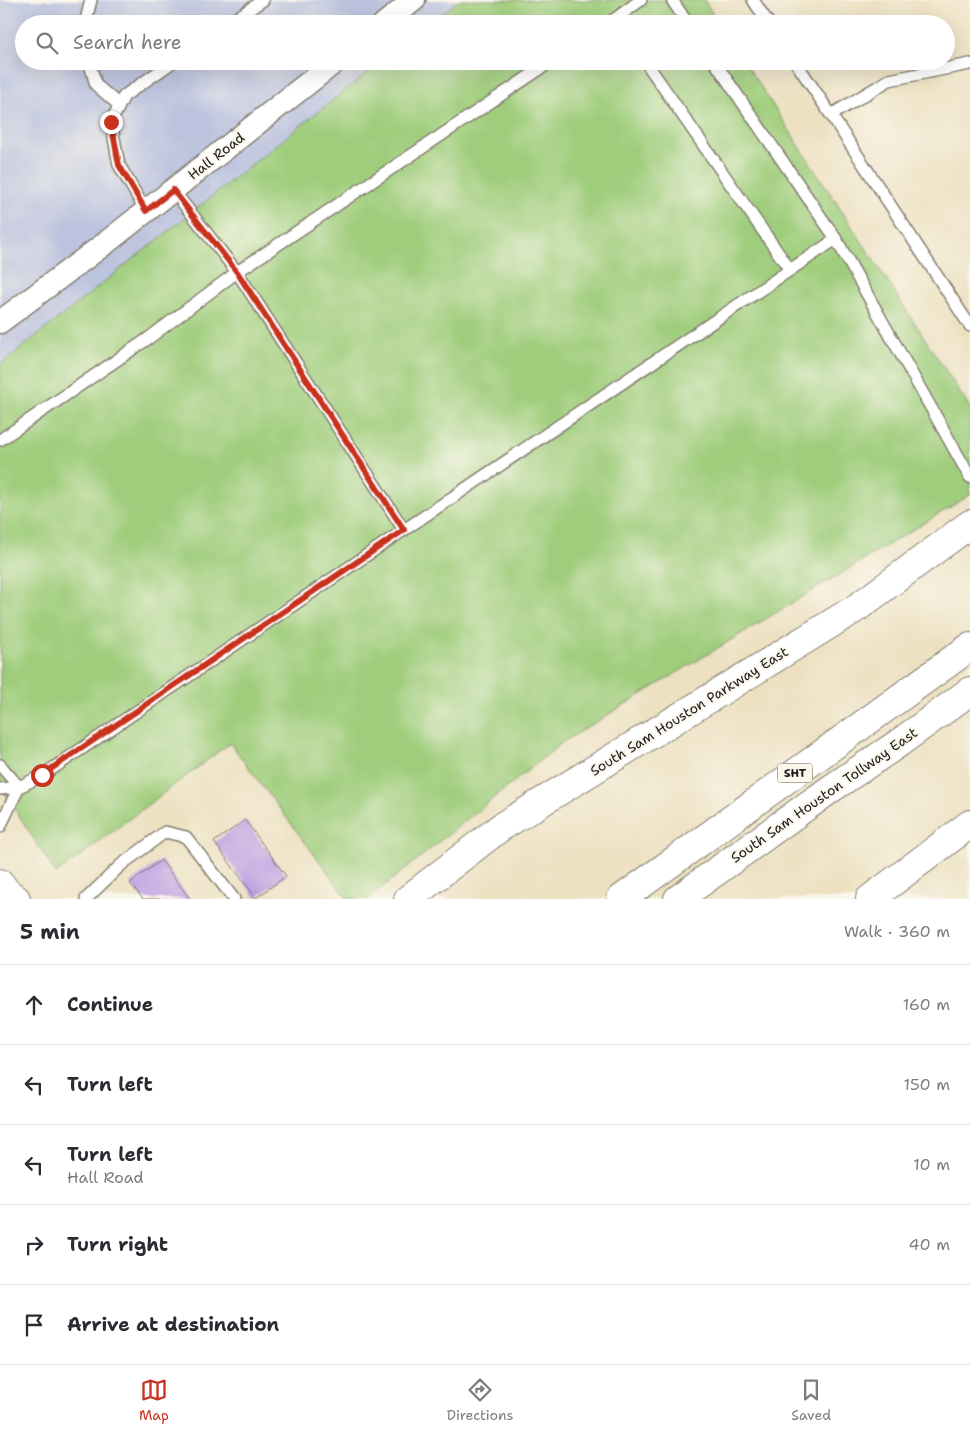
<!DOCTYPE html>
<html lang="en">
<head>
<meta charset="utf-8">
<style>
  body { margin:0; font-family:"Shantell Sans",sans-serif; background:#f2f2f3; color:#2b2b33 }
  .stop { position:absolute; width:15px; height:15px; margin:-11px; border:4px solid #c8321e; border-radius:50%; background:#fff }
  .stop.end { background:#c8321e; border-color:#fff; box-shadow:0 1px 5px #0008 }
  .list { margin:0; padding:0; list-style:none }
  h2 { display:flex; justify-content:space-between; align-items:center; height:65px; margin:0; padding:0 20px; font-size:21px }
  h2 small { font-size:16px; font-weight:400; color:#7c7c81 }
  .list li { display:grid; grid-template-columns:32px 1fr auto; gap:15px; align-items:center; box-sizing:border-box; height:80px; padding:0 20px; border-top:1px solid #e1e1e2 }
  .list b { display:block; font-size:19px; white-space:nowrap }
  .list p { margin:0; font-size:16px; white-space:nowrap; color:#7c7c81 }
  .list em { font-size:16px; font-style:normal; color:#7c7c81 }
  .icon { flex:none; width:28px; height:28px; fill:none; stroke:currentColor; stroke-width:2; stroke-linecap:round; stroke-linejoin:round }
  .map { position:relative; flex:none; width:970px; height:899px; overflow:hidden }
  .search { position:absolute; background:#fff; box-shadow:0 5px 20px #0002; left:15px; right:15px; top:15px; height:55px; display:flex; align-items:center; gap:12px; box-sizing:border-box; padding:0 18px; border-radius:28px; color:#7c7c81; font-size:19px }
  .sheet { height:465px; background:#fff }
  nav { display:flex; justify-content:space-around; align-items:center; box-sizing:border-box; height:70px; border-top:1px solid #e1e1e2; background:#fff; font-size:14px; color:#7c7c81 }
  nav a { display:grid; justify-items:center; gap:2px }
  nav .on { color:#c8321e }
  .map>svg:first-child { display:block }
  .industrial { fill:#bbc3de }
  .green { fill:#9fcd7b; stroke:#5e744c }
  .building { fill:#bc9ee1 }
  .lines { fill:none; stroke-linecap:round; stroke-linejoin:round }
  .service-casing { stroke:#847e6f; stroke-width:14 }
  .minor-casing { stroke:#847e6f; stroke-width:25 }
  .secondary-casing { stroke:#847e6f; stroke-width:30 }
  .primary-casing { stroke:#847e6f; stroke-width:30 }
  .motorway-casing { stroke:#847e6f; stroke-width:30 }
  .service { stroke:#fff; stroke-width:11 }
  .minor { stroke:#fff; stroke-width:22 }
  .secondary { stroke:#fff; stroke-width:28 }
  .primary { stroke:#fff; stroke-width:28 }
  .motorway { stroke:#fff; stroke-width:28 }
  .route { stroke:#c8321e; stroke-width:6 }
  .labels { text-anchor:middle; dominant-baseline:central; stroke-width:4; stroke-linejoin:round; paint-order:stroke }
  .shield { fill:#fbf7ec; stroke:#5f5e5a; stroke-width:1 }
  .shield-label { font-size:12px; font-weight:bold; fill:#1c1c1c }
  .street-label { font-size:14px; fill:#1c1c1c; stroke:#fbf7ec }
</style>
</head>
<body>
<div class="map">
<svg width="970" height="899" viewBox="0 0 970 899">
  <rect width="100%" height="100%" fill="#fbf7ec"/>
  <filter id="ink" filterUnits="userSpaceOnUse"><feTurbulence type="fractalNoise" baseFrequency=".02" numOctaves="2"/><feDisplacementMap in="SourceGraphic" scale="10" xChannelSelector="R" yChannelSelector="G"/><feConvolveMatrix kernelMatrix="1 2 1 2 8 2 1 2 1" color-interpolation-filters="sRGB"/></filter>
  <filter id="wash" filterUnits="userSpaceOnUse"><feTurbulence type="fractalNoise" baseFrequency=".0096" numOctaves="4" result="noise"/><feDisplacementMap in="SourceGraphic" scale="20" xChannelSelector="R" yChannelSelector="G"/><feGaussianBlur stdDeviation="1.12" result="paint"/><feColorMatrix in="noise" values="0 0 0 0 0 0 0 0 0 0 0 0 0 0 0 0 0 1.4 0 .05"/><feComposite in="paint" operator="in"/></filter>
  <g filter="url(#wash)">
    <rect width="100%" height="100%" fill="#ede1c2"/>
    <!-- industrial -->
    <path class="industrial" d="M0,0H459L429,24H24V61H382L0,365Z"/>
    <!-- green -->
    <path class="green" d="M459,0H704L719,24H429Z
      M382,61H744L970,408V495L563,742L368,899H348L230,743L56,874L0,786V365Z"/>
    <g id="blocks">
      <!-- building -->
      <path class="building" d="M245,820L286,876L256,898L214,842Z
        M161,860L190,899H143L130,883Z"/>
    </g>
  </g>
  <g filter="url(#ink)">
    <use href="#blocks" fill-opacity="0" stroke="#847e6f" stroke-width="1"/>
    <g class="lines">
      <!-- service casing -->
      <g class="service-casing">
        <path id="service" d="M672,0L688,24
          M753,0L769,24
          M85,24L91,0
          M228,24L263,0
          M608,24L641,0
          M89,61L96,85L119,105
          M552,61L237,272L404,530L836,239
          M645,61L790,270
          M714,61L836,239L970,477
          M795,61L831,115L889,80L970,64
          M831,115L970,326
          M146,211L119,165L111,122L124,96L174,61
          M0,440L149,338L237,272L173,190
          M0,765L19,787
          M0,789L19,787L43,775L404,530
          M0,827L19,787
          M86,899L121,865L165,832L186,837L234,899"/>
      </g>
      <!-- minor casing -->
      <g class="minor-casing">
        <path id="minor" d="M384,24L414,0
          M0,322L107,242L336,61"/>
      </g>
      <!-- secondary casing -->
      <g class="secondary-casing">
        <path id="secondary" d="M408,899L501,827L858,607L970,524
          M870,899L970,824"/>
      </g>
      <!-- primary casing -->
      <g class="primary-casing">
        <path id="primary" d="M0,883L6,891L16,899"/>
      </g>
      <!-- motorway casing -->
      <g class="motorway-casing">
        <path id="motorway" d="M621,899L970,647
          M678,899L832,788L899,743L970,691"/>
      </g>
      <!-- service -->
      <use href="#service" class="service"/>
      <!-- minor -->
      <use href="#minor" class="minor"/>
      <!-- secondary -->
      <use href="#secondary" class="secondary"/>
      <!-- primary -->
      <use href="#primary" class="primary"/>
      <!-- motorway -->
      <use href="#motorway" class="motorway"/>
    </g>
  </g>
  <g class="lines" filter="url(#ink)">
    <!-- route -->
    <path class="route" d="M42,775L404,530L237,272L173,190L146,211L119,165L111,122"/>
  </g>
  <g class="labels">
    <!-- shield labels -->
    <rect class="shield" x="777.5" y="763.5" width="35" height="19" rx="4"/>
    <g class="shield-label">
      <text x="795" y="773">SHT</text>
    </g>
    <!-- street labels -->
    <g class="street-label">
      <text transform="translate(216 156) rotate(-38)">Hall Road</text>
      <text transform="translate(689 711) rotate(-32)">South Sam Houston Parkway East</text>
      <text transform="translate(824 795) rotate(-35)">South Sam Houston Tollway East</text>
    </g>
  </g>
</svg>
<div class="stop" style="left:42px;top:775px"></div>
<div class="stop end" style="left:111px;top:122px"></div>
<div class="search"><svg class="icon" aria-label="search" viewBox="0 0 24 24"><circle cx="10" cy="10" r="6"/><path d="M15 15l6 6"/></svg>Search here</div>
</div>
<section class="sheet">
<h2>5 min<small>Walk · 360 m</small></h2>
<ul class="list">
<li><svg class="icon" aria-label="ahead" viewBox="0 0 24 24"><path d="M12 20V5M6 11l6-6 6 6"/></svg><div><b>Continue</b></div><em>160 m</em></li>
<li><svg class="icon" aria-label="left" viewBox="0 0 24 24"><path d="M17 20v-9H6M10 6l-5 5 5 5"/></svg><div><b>Turn left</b></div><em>150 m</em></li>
<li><svg class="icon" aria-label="left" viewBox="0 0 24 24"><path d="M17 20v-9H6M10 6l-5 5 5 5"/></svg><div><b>Turn left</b><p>Hall Road</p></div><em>10 m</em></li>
<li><svg class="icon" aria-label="right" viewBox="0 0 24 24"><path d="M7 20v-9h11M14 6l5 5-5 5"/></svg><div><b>Turn right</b></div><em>40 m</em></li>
<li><svg class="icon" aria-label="arrive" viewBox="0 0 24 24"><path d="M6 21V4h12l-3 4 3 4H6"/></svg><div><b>Arrive at destination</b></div></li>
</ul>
</section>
<nav>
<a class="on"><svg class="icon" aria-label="map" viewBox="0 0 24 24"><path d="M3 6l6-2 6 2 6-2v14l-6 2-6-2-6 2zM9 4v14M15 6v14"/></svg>Map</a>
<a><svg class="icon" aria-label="directions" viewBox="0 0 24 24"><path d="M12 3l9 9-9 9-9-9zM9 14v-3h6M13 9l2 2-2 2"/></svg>Directions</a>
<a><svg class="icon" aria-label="saved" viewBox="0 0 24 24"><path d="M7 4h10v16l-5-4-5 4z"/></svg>Saved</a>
</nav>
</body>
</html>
